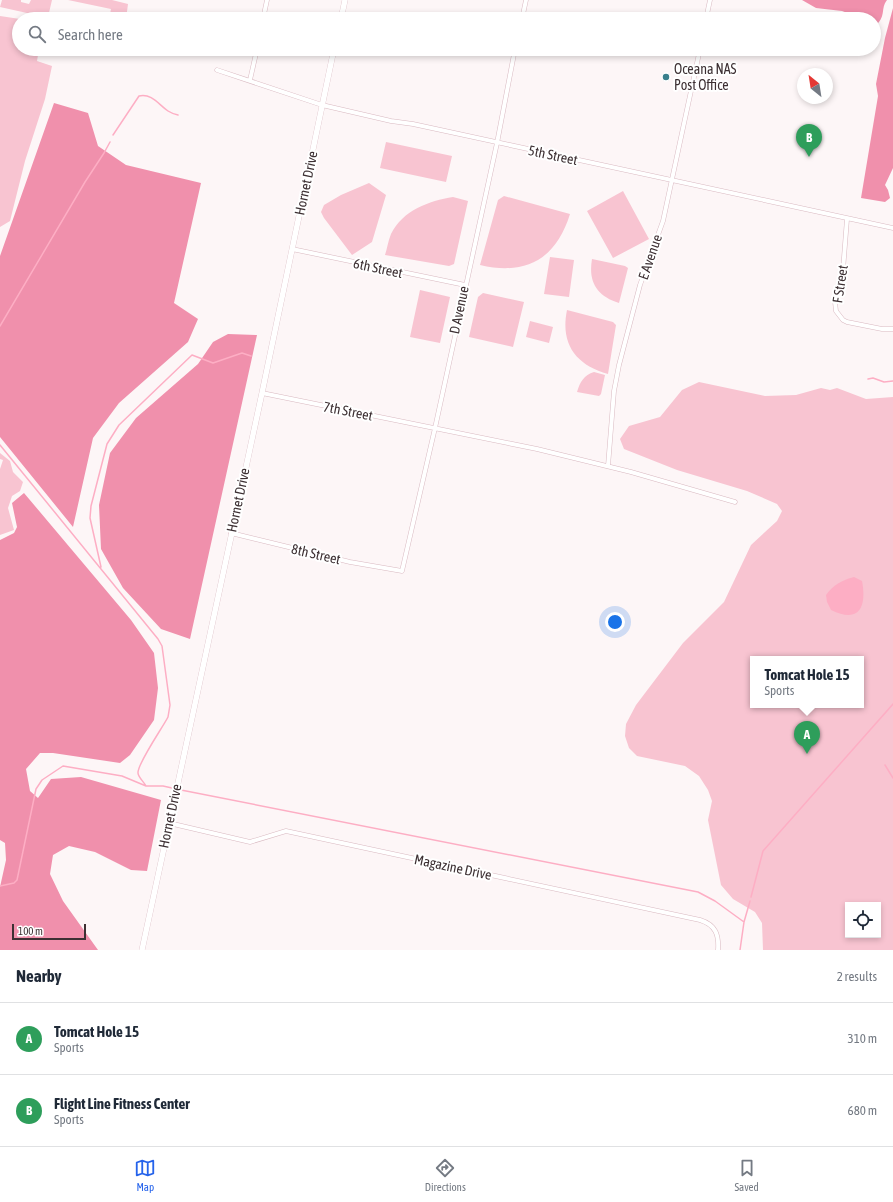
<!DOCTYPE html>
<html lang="en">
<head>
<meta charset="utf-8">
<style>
  body { margin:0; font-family:"Asap Condensed",sans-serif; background:#f2f2f3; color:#1f2937 }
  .controls { position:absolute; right:12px; bottom:12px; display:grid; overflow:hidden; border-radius:0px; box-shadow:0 2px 6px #0003 }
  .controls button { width:36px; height:36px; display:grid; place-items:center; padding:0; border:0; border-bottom:1px solid #e0e1e3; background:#fff; color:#1f2937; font:20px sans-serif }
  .compass { position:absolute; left:797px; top:68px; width:36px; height:36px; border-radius:50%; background:#fff; box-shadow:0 2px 6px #0003; rotate:330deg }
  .scale { position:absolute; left:12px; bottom:10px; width:74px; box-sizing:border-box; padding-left:4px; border:2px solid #3d3033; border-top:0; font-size:11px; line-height:14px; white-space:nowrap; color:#3d3033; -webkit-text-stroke:3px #fff; paint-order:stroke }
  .you { position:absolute; left:615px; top:622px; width:14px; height:14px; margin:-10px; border:3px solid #fff; border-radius:50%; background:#1a73e8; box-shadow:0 0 0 6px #1a73e833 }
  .badge { display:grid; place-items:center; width:26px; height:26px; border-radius:50%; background:#2563eb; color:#fff; font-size:13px; font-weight:700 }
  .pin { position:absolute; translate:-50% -33px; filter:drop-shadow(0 1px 2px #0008) }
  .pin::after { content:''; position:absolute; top:21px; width:14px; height:12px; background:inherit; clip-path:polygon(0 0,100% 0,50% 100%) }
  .popup { position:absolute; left:750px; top:656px; width:114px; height:52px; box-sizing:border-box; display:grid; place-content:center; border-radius:0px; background:#fff; filter:drop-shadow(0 1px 3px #0005); font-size:13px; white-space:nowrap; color:#747a83 }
  .popup b { font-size:15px; color:#1f2937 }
  .popup::after { content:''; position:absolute; left:50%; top:100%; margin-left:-8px; border:8px solid transparent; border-top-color:#fff }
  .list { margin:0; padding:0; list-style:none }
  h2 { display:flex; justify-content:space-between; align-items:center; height:52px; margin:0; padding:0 16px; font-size:17px }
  h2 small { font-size:13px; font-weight:400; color:#747a83 }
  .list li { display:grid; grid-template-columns:26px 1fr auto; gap:12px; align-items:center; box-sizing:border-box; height:72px; padding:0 16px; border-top:1px solid #e0e1e3 }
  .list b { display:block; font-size:15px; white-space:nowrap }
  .list p { margin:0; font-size:13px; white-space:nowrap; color:#747a83 }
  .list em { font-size:13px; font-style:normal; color:#747a83 }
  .icon { flex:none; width:22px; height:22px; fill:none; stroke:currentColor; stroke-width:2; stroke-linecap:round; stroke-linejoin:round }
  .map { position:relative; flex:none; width:893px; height:950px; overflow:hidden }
  .search { position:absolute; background:#fff; box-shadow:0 2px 6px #0003; left:12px; right:12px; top:12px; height:44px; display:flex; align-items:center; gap:10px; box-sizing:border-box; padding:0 14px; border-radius:22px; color:#747a83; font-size:15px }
  .sheet { height:196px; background:#fff }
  nav { display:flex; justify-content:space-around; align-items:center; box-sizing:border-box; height:56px; border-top:1px solid #e0e1e3; background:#fff; font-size:11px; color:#747a83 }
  nav a { display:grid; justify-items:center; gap:2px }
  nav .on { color:#2563eb }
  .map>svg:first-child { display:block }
  .green { fill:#f8c4d1; fill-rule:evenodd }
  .forest { fill:#f090ac }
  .water { fill:#fdaec4 }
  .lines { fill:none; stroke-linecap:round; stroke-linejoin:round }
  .stream { stroke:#fdaec4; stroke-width:1.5 }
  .street-casing { stroke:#d9b9c1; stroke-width:5 }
  .secondary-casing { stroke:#d9b9c1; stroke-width:6 }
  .street { stroke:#fff; stroke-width:4 }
  .secondary { stroke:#fff; stroke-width:5.5 }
  .poi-dot { fill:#397f8c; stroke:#fff; stroke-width:1.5 }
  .labels { text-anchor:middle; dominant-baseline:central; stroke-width:4; stroke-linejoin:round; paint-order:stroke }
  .poi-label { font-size:14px; fill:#3d3033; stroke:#fff; text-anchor:start }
  .street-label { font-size:14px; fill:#3d3033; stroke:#fff }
</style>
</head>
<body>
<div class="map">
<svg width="893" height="950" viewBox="0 0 893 950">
  <rect width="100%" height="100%" fill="#fdf6f7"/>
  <!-- green -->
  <path class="green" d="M2,0H21V2L29,4L31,0H52L48,17H45L0,7Z
    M68,0H112L128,4L126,19H109L111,9Z
    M0,16L20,19L19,49H39L37,61L52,66L45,99L25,161L10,221L0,227Z
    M386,142L452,156L446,182L380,168Z
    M369,183L386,195L372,242L352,255L324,218L321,212L324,205L341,195Z
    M623,191L649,239L613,258L587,211Z
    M504,196L570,214C556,259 526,276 480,265L498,200Z
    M453,197L468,201L454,264L449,266L385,255C387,249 388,241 391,234C403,210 429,201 453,197Z
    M550,257L574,260L569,297L544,294Z
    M592,259L625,266L628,268L619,303C597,296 588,282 592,259Z
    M420,290L450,297L440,343L410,337Z
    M483,293L524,302L513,347L469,337L478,297Z
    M567,310L613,322L616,325L608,374C576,365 560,344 567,310Z
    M530,321L553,327L549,343L526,337Z
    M594,372L605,375L601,394L599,396L577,392C580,382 584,375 594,372Z
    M699,382L765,396L796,395L821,388L830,390L837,388L866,399L893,397V950H763L762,923L755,912L733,899L721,885L708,820L712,801L708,790L699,776L685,766L637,756L629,748L625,736L626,724L636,705L683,643L724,602L751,545L777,521L782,511L777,504L747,491L677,470L624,449L620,439L629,426L660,417L682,390ZM753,659H861V705H753ZM848,905H878V935H848Z
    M0,453L10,461L13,472L23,482L20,491L12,496L8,508L14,530L0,535V469L3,460L0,459Z"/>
  <!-- forest -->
  <path class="forest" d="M802,0H887C880,9 887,17 874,27V19H864L842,11L816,8Z
    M893,8V168L885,185L888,190L890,198L885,202L861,198L878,96L876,84L885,38Z
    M54,103L88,113L98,146L126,165L201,183L174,303L198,319L188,342L119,403L93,438L73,527L0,437V256Z
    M228,334L257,335L190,639L161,629L123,588L101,549L99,505L110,453L136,418L198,364L213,342Z
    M24,493L131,620L154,653L158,688L154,720L130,755L120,763L53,753H40L26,769L30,791L38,798L51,779L81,777L161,800L147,871L131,870L95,852L69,846L53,855L50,874L63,901L98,950H0V887L6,860L5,843L0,840V540L14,533L17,527L12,503Z"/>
  <!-- water -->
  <path class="water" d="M854,577L862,581C867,607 859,624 831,610L827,602L826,595C833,585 842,580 854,577Z"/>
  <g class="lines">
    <!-- stream -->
    <path class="stream" d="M113,135L139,96C152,93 159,105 168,111C171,113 174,114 178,115
      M0,326L85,182L104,153L110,142
      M868,379L873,378L884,382L893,381
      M0,445L158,639L162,646L170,705L168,717C163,727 137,764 138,773C138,777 144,782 146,786
      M101,567L90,518L91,506L107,444L119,425L192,355L213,363L242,353L251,356
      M885,765L893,778
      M181,790L698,892L715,901L744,922
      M0,886L14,883L17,880L36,789L42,780L63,766L122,776L146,786H163L172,788
      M751,897L763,851L893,704
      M740,950L744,922L750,901"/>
    <!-- street casing -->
    <g class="street-casing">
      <path id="street" d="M263,19L267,0
        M522,19L526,0
        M706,19L710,0
        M217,70L322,105L391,121L413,124L893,228
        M250,80L257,49
        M847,219L843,270L835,302L836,311L843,320L847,322L882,329H893
        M292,249L465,285
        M262,393L537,449L631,472L735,502
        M608,466L614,391L619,365L640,285L663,221L700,49
        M231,533L350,562L402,571L435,428L497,143L515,49
        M169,823L250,842L286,831L700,920C716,925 719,935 718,950"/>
    </g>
    <!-- secondary casing -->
    <g class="secondary-casing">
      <path id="secondary" d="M341,19L345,0
        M142,950L262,393L334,49"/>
    </g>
    <!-- street -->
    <use href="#street" class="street"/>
    <!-- secondary -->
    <use href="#secondary" class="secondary"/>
  </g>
  <!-- markers -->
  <circle class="poi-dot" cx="666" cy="77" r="4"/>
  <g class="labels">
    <!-- poi labels -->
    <g class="poi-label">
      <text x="674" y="69">Oceana NAS<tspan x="674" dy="16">Post Office</tspan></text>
    </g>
    <!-- street labels -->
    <g class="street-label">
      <text transform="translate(553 155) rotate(12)">5th Street</text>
      <text transform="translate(306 183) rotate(-78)">Hornet Drive</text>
      <text transform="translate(650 257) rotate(-71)">E Avenue</text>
      <text transform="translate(378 268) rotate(12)">6th Street</text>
      <text transform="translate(840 284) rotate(-81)">F Street</text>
      <text transform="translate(459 310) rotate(-78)">D Avenue</text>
      <text transform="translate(348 411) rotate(11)">7th Street</text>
      <text transform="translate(238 500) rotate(-78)">Hornet Drive</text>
      <text transform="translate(316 554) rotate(13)">8th Street</text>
      <text transform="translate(170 816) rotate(-78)">Hornet Drive</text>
      <text transform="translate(453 867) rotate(12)">Magazine Drive</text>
    </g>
  </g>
</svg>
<div class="controls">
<button><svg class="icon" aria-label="locate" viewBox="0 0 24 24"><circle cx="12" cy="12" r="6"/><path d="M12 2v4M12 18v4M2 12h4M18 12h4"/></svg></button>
</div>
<svg class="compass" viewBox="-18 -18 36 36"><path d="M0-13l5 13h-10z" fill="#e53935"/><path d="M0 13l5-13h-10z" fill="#747a83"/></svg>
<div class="scale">100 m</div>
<div class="you"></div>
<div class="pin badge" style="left:807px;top:754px;background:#2e9e5b">A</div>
<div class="popup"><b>Tomcat Hole 15</b>Sports</div>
<div class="pin badge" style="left:809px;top:157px;background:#2e9e5b">B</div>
<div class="search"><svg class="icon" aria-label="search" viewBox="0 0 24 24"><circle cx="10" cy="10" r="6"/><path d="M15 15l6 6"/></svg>Search here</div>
</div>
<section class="sheet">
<h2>Nearby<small>2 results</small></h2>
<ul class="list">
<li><span class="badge" style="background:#2e9e5b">A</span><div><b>Tomcat Hole 15</b><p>Sports</p></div><em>310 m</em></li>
<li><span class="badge" style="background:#2e9e5b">B</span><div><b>Flight Line Fitness Center</b><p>Sports</p></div><em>680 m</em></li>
</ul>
</section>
<nav>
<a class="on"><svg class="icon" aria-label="map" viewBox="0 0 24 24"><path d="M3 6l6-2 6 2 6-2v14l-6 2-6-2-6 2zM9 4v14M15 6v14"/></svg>Map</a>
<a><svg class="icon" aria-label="directions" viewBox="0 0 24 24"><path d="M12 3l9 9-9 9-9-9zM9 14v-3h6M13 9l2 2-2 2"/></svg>Directions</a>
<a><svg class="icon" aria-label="saved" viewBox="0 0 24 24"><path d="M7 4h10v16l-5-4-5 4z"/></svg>Saved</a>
</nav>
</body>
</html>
